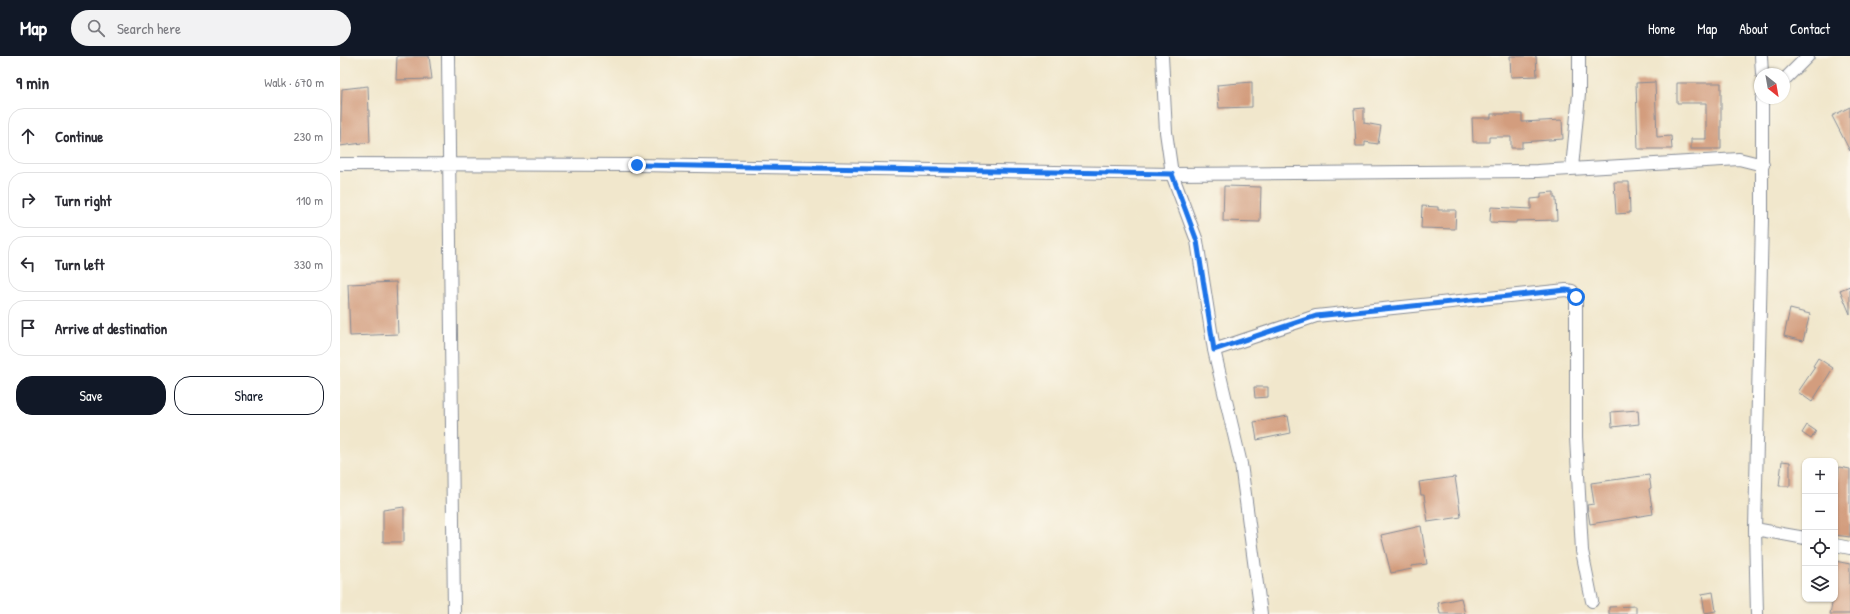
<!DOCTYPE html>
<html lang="en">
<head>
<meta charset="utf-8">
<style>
  body { margin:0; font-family:"Patrick Hand",sans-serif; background:#f2f2f3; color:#2b2b33 }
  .controls { position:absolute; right:12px; bottom:12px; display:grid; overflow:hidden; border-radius:8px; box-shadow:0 1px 3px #0004 }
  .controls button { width:36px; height:36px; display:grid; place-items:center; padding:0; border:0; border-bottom:1px solid #e1e1e2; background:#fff; color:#2b2b33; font:20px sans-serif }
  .compass { position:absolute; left:1414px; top:12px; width:36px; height:36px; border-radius:50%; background:#fff; box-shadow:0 1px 3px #0004; rotate:149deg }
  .stop { position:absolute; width:12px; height:12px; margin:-9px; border:3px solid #1a73e8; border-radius:50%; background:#fff }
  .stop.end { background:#1a73e8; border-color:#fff; box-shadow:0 1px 4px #0008 }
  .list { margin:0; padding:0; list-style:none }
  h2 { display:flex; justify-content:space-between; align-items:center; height:52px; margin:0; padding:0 16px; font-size:17px }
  h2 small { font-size:13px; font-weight:400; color:#7c7c81 }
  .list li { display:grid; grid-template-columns:26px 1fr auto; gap:12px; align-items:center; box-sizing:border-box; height:56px; margin:0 8px 8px; padding:0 8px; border:1px solid #e1e1e2; border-radius:16px }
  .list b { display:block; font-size:15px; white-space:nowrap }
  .list em { font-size:13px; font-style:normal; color:#7c7c81 }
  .actions { display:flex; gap:8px; padding:12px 16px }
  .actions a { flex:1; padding:9px 0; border:1px solid #111827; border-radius:16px; text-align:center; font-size:14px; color:#111827 }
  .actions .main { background:#111827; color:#fff }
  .icon { flex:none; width:22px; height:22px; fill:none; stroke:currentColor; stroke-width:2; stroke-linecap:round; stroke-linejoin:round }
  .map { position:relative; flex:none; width:1510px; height:558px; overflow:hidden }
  header { display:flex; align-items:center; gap:24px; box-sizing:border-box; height:56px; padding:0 20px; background:#111827; color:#fff }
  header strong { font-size:19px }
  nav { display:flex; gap:22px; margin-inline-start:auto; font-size:14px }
  .search { width:280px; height:36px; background:#f2f2f3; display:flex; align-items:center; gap:10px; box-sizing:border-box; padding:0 14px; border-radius:22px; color:#7c7c81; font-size:15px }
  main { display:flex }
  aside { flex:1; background:#fff }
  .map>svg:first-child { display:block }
  .building { fill:#d39d7e }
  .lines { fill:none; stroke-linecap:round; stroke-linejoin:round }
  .minor-casing { stroke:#868b95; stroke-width:14 }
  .minor { stroke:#fff; stroke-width:12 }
  .route { stroke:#1a73e8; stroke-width:5 }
</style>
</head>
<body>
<header>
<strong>Map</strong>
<div class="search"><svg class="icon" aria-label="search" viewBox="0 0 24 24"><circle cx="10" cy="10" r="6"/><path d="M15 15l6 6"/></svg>Search here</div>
<nav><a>Home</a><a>Map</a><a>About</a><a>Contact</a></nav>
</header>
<main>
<aside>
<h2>9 min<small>Walk · 670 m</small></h2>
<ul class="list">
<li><svg class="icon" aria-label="ahead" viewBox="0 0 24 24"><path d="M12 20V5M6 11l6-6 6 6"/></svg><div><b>Continue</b></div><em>230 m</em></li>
<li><svg class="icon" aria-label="right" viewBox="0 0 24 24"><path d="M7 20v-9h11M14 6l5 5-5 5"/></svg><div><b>Turn right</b></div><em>110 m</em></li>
<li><svg class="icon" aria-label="left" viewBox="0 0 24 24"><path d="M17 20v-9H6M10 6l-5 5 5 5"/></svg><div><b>Turn left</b></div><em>330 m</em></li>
<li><svg class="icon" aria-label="arrive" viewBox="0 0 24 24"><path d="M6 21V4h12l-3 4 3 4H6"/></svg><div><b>Arrive at destination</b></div></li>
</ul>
<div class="actions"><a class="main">Save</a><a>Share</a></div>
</aside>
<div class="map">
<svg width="1510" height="558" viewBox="0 0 1510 558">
  <rect width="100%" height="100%" fill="#fbf7ec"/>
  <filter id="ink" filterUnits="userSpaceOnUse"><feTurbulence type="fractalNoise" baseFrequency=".025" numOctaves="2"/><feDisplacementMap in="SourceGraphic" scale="8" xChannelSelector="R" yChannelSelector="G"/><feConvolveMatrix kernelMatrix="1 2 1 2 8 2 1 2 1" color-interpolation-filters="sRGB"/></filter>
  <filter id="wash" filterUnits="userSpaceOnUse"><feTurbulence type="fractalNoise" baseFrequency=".012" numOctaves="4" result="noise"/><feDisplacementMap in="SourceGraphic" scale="16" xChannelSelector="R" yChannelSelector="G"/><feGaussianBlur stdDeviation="0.9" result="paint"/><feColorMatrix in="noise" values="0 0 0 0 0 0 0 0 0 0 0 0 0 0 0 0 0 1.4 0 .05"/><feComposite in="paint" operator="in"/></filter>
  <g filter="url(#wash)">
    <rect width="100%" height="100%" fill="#f1e7cc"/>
    <g id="blocks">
      <!-- building -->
      <path class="building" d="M57,0H89L92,23L56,24Z
        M1170,0H1196L1197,20L1171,21Z
        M912,26V51L879,52L877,29Z
        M1315,26L1317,81L1331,80L1332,93H1298L1296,27Z
        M1337,27H1381V93H1351V83H1366V47H1337Z
        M28,30L30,86L0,90L2,33Z
        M1510,51V95L1492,60Z
        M1024,52V67L1041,70L1038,88L1025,86V90H1016L1014,53Z
        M1151,58H1182V66L1222,64L1223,83L1182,86V92H1171V81H1149V86H1133L1132,62H1151Z
        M1274,126H1289L1290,157L1276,158Z
        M884,130L921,131L920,166L883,165Z
        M1214,136V142H1216L1217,164L1176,165V167L1150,166L1151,151L1191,153V143L1201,142V137Z
        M1082,150L1098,151V154H1116L1115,173L1081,172Z
        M56,226L58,278L10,280L8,228Z
        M1510,230V258L1500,234Z
        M1450,253L1470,258L1463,285L1444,280Z
        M1478,302L1493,312L1472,346L1458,336L1475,311L1473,310Z
        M914,331H928V341L915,342Z
        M1298,354L1299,368L1272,371L1271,356Z
        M948,360L951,377L917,384L914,366Z
        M1467,369L1476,375L1471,383L1462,377Z
        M1442,405L1450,406V430H1439Z
        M1499,411L1510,413V481L1495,479V437Z
        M1309,419L1311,432L1309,433L1313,458L1250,468L1247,449L1254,448L1251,427Z
        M1115,421L1121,461L1088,466L1084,439H1081L1079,426Z
        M64,451V486H43V454Z
        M1081,470L1087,508L1071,510L1072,513L1051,517L1041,479Z
        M1495,505L1510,508V558H1490L1493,543H1495Z
        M1373,536L1376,555L1365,557L1362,538Z
        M1121,542L1125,558H1100L1098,547Z
        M1296,550V558H1269V551Z"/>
    </g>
  </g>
  <g filter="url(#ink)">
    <use href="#blocks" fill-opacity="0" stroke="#868b95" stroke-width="1"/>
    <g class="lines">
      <!-- minor casing -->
      <g class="minor-casing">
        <path id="minor" d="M108,0L114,558
          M822,0L826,76L832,118L857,185L874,294L901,408L921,558
          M1421,0L1422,18
          M1444,24L1468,0
          M0,108L297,109L832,118L1197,115L1399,103L1423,109
          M1232,112L1239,38V0
          M874,294L976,260L1226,234L1232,235L1236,241V381L1242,495L1252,545
          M1415,473L1465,482
          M1495,489L1510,492
          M1417,558L1415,473L1422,164V42"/>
      </g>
      <!-- minor -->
      <use href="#minor" class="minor"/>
    </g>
  </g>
  <g class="lines" filter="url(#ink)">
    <!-- route -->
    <path class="route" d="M297,109L832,118L857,185L874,294L976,260L1226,234L1232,235L1236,241"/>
  </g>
</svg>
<div class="controls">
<button>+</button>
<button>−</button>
<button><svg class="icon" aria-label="locate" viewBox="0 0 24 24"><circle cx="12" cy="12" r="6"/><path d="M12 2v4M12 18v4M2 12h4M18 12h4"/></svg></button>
<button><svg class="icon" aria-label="layers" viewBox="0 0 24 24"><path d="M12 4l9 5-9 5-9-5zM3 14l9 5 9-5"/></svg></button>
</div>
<svg class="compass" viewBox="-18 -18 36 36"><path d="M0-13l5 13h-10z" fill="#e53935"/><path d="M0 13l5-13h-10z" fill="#7c7c81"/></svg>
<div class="stop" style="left:1236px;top:241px"></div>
<div class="stop end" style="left:297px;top:109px"></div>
</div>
</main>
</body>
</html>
